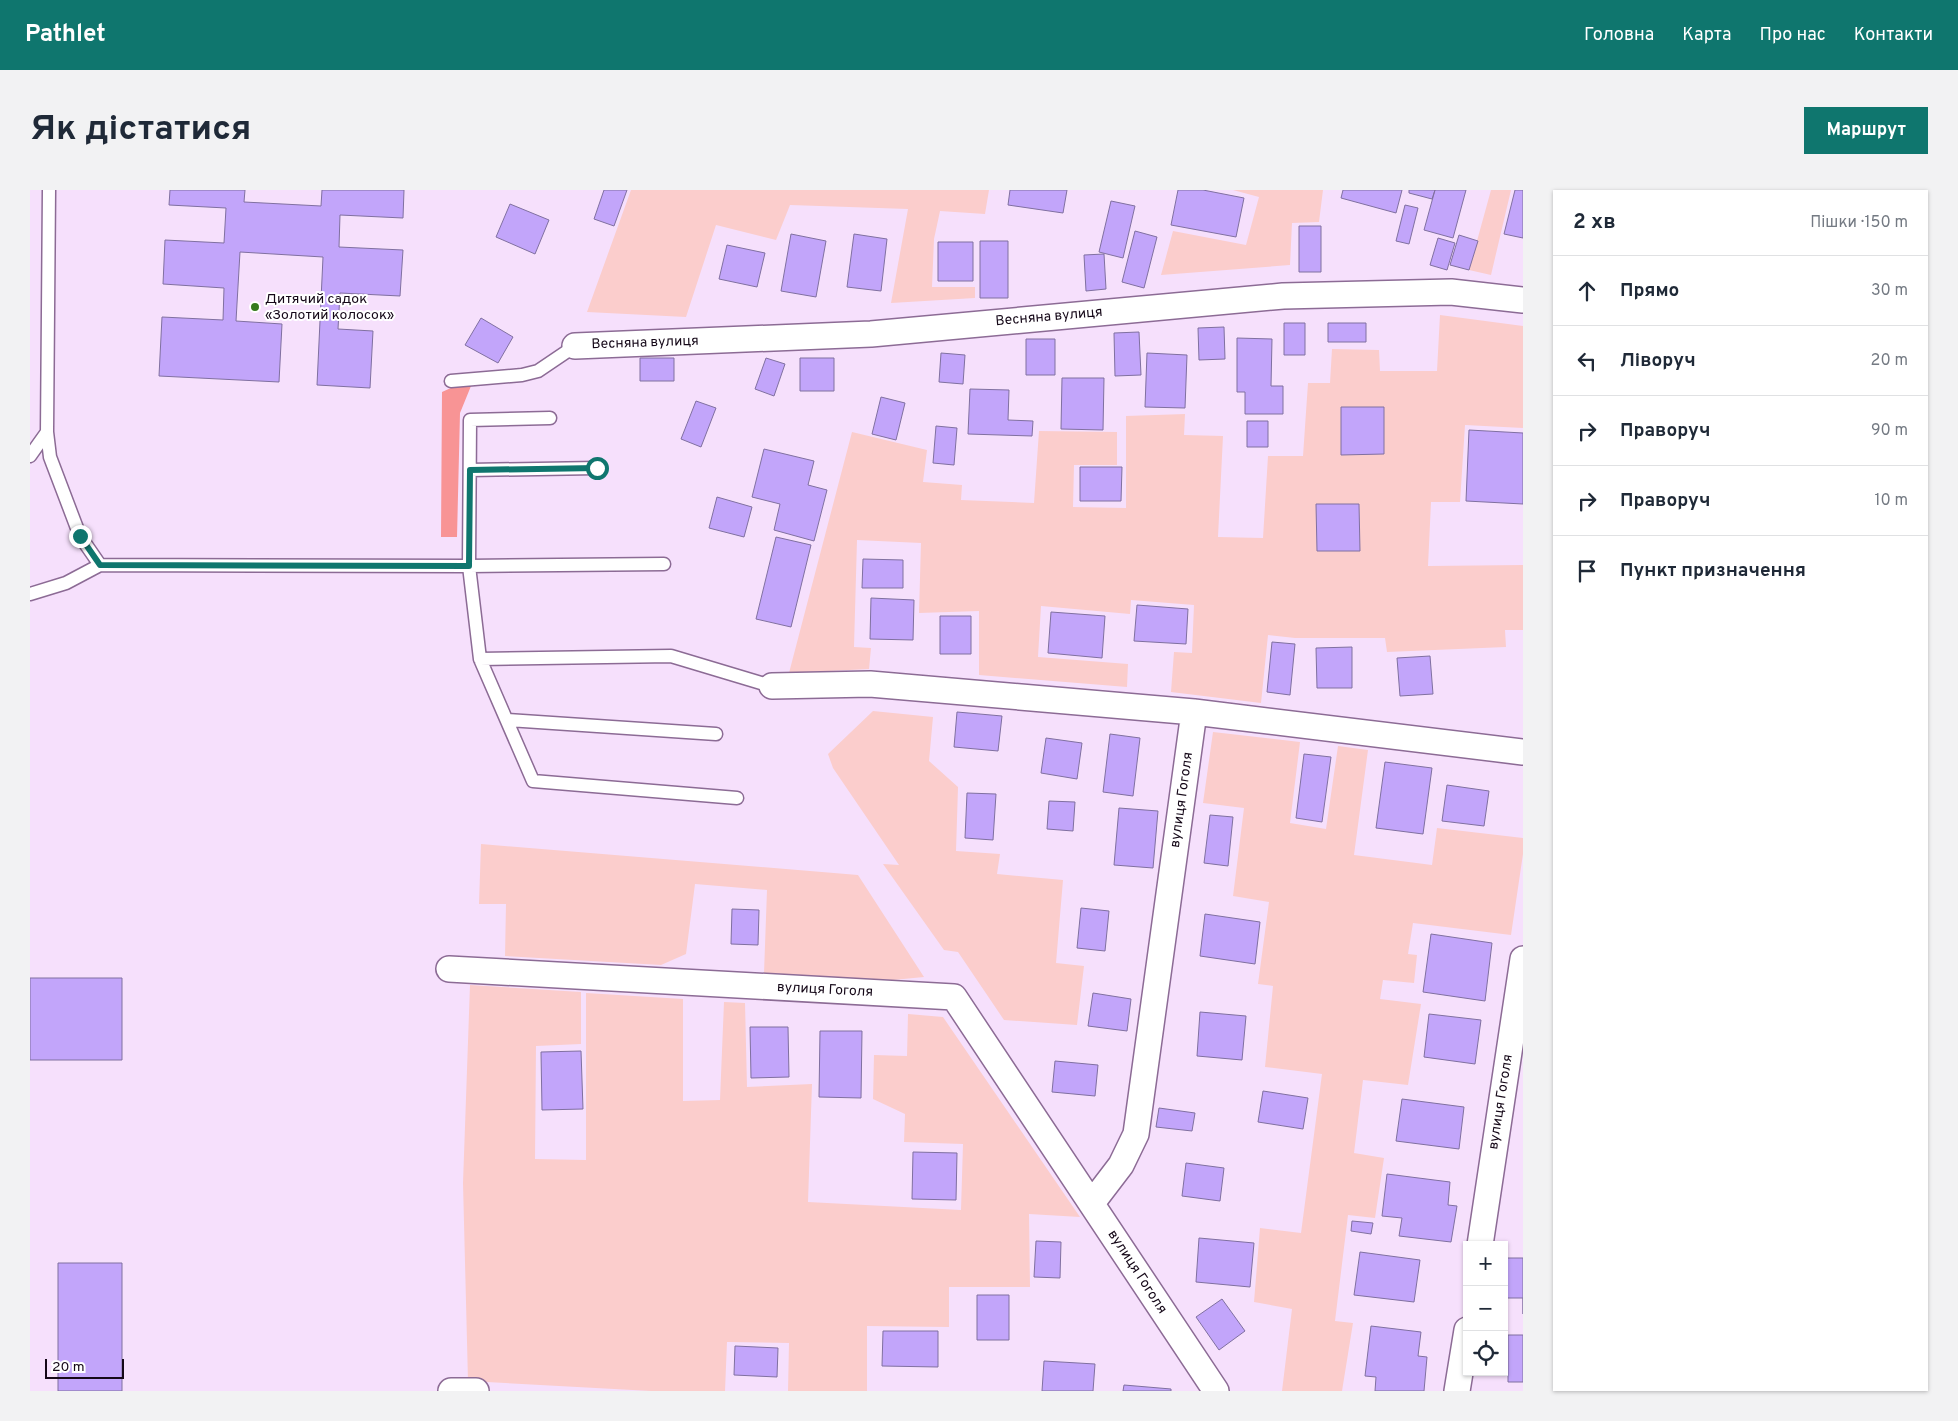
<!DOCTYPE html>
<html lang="uk">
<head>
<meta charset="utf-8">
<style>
  body { margin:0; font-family:Overpass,sans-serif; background:#f2f2f3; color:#1f2937 }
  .controls { position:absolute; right:15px; bottom:15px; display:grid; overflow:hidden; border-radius:0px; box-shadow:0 1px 4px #0004 }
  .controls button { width:45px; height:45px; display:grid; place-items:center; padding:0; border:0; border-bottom:1px solid #e0e1e3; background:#fff; color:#1f2937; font:25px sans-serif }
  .scale { position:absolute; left:15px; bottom:12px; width:79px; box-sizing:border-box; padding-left:5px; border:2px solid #150818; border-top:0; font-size:14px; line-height:18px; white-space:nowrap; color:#150818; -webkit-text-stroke:4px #fff; paint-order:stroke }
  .stop { position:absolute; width:15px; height:15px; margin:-11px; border:4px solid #0f766e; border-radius:50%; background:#fff }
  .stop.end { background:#0f766e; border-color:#fff; box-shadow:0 1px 5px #0008 }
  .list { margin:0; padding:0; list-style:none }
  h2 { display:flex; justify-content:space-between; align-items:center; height:65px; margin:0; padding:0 20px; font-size:21px }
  h2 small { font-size:16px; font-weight:400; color:#747a83 }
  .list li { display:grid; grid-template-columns:32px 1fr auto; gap:15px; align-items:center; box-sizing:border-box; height:70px; padding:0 20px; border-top:1px solid #e0e1e3 }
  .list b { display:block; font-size:19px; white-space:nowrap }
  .list em { font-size:16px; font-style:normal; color:#747a83 }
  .icon { flex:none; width:28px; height:28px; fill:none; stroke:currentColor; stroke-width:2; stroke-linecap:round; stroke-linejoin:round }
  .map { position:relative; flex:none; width:1493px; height:1201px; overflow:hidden; border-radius:0px }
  header { display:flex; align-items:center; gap:30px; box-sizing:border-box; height:70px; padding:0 25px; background:#0f766e; color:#fff }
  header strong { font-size:24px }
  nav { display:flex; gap:28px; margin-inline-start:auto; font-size:18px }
  .intro { display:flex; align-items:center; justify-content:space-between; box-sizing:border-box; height:120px; padding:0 30px }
  h1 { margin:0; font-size:35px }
  .button { padding:12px 22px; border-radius:0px; background:#0f766e; color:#fff; font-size:18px; font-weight:700 }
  main { display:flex; gap:30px; padding:0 30px }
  aside { flex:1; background:#fff; border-radius:0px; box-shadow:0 1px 4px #0004 }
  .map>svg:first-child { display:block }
  .green { fill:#fbcdcc }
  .forest { fill:#f89495 }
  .building { fill:#c2a5fa; stroke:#8070a0 }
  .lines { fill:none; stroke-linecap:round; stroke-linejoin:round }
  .lane-casing { stroke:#8c6b95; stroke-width:15 }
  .street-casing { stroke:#8c6b95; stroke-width:28 }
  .lane { stroke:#fff; stroke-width:12 }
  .street { stroke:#fff; stroke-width:25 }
  .route { stroke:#0f766e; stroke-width:6 }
  .poi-dot { fill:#357a1d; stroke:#fff; stroke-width:2 }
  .labels { text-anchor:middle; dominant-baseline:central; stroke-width:4; stroke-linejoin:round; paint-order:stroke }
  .poi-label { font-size:14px; fill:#150818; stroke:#fff; text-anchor:start }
  .street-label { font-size:14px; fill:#150818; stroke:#fff }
</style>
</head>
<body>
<header>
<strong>Pathlet</strong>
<nav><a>Головна</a><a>Карта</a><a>Про нас</a><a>Контакти</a></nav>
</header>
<div class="intro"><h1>Як дістатися</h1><a class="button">Маршрут</a></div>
<main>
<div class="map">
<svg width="1493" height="1201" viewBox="0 0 1493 1201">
  <rect width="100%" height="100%" fill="#f6e0fc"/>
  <!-- green -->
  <path class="green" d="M601,0H959L955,24L910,21L904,49L902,97H945V108L861,113L878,19L760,15L746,50L686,35L656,127L557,122Z
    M1203,0H1293L1289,32L1262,33L1260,75L1131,85L1143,41L1216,55L1229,7Z
    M1461,0H1481L1461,85L1439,80Z
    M1410,125L1493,136V238L1435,235L1430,312H1401L1398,376L1493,375V440H1475L1476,457L1357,462L1355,448H1265L1238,445L1231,513L1141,502L1144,462L1162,463L1164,415L1101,410L1100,424L1011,416L1008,467L1098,474L1097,497L949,485V421L889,423L891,353L827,350L824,457L841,458L839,479L759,483L822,242L897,260L893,292L932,295L931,310L1004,313L1009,241L1087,242V275H1044L1043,317L1096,318V226L1155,224L1154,245L1193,246L1188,347L1233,348L1238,266H1273L1278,193H1300L1302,159L1349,160L1350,181H1407Z
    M843,521L903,527L899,571L928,597L926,661L970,664L967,684L1033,690L1026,773L1054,776L1047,835L974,830L928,762L914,760L853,674L869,675L803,578L798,564Z
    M1183,542L1270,552L1260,633L1296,639L1308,556L1338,560L1324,665L1402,675L1407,638L1493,648V664L1481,745L1383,733L1378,764L1387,765L1384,793L1353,790L1350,809L1391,814L1378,895L1333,890L1324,963L1354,968L1345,1028L1318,1025L1305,1131L1323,1133L1312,1201H1252L1262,1119L1224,1112L1230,1038L1271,1043L1292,884L1235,877L1243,796L1228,794L1239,712L1203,706L1214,618L1173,613Z
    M451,654L828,685L894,787L863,790L734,783L737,700L665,694L656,764L631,775L475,766L476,714H449Z
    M440,795L551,802V854L506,856L505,969L556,970V803L653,809V911L690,910L694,812L715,813L717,897L782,894L778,1012L931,1020L933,954L874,952L875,924L843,909L844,865L877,866L878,824L913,827L1050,1027L999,1024L1000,1097H919V1137L837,1136V1201H758L759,1153L697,1152L695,1201H621L438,1191L433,993Z"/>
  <!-- forest -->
  <path class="forest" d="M441,196L430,223L427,347H411L412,202L423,197Z"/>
  <!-- building -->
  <path class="building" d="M140,0H215L214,12L291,16L292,0H374L373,28L310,25L309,57L373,60L370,106L310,103L308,139L343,141L340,198L287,195L293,67L210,62L206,131L252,134L249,192L129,186L132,127L193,130L194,98L133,94L135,50L194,53L196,18L139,15Z
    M574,0H597L584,36L564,29Z
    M980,0H1037L1033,23L978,15Z
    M1148,0H1173L1214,8L1206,47L1141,35Z
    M1313,0H1372L1366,23L1311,8Z
    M1379,0H1405L1402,9L1379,3Z
    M1405,0H1436L1423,48L1394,40Z
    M1485,0H1493V48L1474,44Z
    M1081,11L1105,16L1093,68L1069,62Z
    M480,14L519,30L505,64L466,47Z
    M1375,15L1388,18L1379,54L1366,51Z
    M1269,36H1291V82H1269Z
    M1105,41L1127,47L1114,98L1092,92Z
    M761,44L796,51L786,107L751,101Z
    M824,44L857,49L851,101L817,97Z
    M1429,45L1448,51L1439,80L1420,75Z
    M1408,48L1425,53L1417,80L1400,75Z
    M950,51H978V108H950Z
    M908,52H943V91H908Z
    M697,55L735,63L727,97L689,89Z
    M1074,64L1076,99L1056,101L1054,65Z
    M451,128L483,147L468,173L435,155Z
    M1254,133H1275V165H1254Z
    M1298,133H1336V152H1298Z
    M1194,137L1195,169L1169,170L1168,138Z
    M1109,142L1111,185L1085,186L1084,143Z
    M1207,148L1242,149L1241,196H1253V224H1215V202H1207Z
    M996,149H1025V185H996Z
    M911,163L935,165L933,194L909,192Z
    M1117,163L1157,165L1155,218L1115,217Z
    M610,168H644V191H610Z
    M736,168L755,174L744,206L725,199Z
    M770,168H804V201H770Z
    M1032,188H1074L1073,240L1031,239Z
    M940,199L979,200L978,230L1003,231L1002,246L938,244Z
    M851,207L875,213L866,250L842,244Z
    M666,211L686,218L671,257L651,249Z
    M1311,217H1354V264L1311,265Z
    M1217,231H1238V257H1217Z
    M906,236L927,238L924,275L903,273Z
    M1439,240L1493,243V314L1436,311Z
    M734,259L784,271L778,295L797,300L784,351L744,340L750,314L722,307Z
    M1050,277H1092L1091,311H1050Z
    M687,307L722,317L714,347L679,338Z
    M1286,314H1329L1330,361H1287Z
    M746,347L781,355L761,437L726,429Z
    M833,369L873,370V398H832Z
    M841,408L884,410L883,450L840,449Z
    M1107,415L1158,419L1156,454L1104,451Z
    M1021,422L1075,426L1072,468L1018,463Z
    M910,426H941V464H910Z
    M1242,452L1265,454L1260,505L1237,502Z
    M1322,457V498H1287L1286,458Z
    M1400,466L1403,504L1370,506L1367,468Z
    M927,522L972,526L968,561L924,557Z
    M1080,544L1110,548L1103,606L1073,602Z
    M1016,548L1052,553L1047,589L1011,583Z
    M1274,564L1301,567L1292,632L1266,628Z
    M1355,572L1402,578L1393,644L1346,638Z
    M1417,595L1459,601L1454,636L1412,631Z
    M937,603L966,604L963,650L935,648Z
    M1019,611L1045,612L1043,641L1017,639Z
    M1089,618L1128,621L1123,678L1084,675Z
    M1180,625L1203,627L1198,676L1174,673Z
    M1051,718L1079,721L1075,761L1047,758Z
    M702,719L729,720L728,755L701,754Z
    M1175,724L1230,732L1225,774L1170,766Z
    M1401,744L1462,753L1455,811L1393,802Z
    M0,788H92V870H0Z
    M1063,803L1101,809L1097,841L1058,836Z
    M1170,822L1216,826L1212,870L1167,866Z
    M1399,824L1451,830L1445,874L1394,867Z
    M720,837H758L759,887L721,888Z
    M790,841H832L831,908L789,907Z
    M551,861L553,919L512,920L511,862Z
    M1025,871L1068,875L1065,906L1022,902Z
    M1233,901L1278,908L1273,939L1228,932Z
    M1372,909L1434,917L1429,959L1366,951Z
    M1129,918L1165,923L1162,941L1126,937Z
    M883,962L927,963L926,1010L882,1009Z
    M1156,973L1194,978L1190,1011L1152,1006Z
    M1357,984L1420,992L1418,1015L1427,1016L1421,1052L1369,1046L1372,1028L1352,1026Z
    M1322,1031L1343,1033L1341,1044L1321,1041Z
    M1169,1048L1224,1053L1220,1097L1166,1092Z
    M1006,1051L1031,1052L1030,1088L1004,1087Z
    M1330,1062L1390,1070L1384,1112L1324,1105Z
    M1476,1068H1493V1124V1108H1476Z
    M28,1073H92V1201H28Z
    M947,1105H979V1150H947Z
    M1192,1109L1215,1141L1189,1160L1166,1127Z
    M1341,1136L1391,1142L1388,1166L1397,1167L1394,1201H1345L1346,1187L1335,1186Z
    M853,1141H908V1177L852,1176Z
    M1478,1145H1493V1192H1478Z
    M705,1156L748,1158L747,1187L704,1185Z
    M1014,1171L1065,1174L1063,1201H1012Z
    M1094,1195L1141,1199V1201H1093Z"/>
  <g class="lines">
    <!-- lane casing -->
    <g class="lane-casing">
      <path id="lane" d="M19,0L17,242L20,267L50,346L70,375L439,376L634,374
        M421,191L492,185L508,181L545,156
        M520,228L440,230L439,376L450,469L641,466L731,493
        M0,266L17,242
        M440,280L567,278
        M0,404L36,393L70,375
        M450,469L503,591L707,608
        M477,530L686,544"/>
    </g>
    <!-- street casing -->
    <g class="street-casing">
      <path id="street" d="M545,156L841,144L1253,106L1421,102L1493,110
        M742,496L840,494L1164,522L1493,562
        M419,779L924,807L1186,1201
        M1062,1013L1091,975L1106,944L1164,522
        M1450,1055L1493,769
        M421,1201H446
        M1427,1201L1437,1140"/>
    </g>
    <!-- lane -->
    <use href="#lane" class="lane"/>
    <!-- street -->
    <use href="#street" class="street"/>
  </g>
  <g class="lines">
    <!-- route -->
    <path class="route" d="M50,346L70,375L439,376L440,280L567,278"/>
  </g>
  <!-- markers -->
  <circle class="poi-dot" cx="225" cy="117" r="5"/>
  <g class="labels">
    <!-- poi labels -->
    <g class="poi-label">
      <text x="235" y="109">Дитячий садок<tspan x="235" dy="16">«Золотий колосок»</tspan></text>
    </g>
    <!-- street labels -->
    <g class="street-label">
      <text transform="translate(1019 127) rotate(-5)">Весняна вулиця</text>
      <text transform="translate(615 153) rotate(-2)">Весняна вулиця</text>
      <text transform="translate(1152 610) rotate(-82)">вулиця Гоголя</text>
      <text transform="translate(795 800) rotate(3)">вулиця Гоголя</text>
      <text transform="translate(1471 912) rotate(-81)">вулиця Гоголя</text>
      <text transform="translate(1107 1082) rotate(57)">вулиця Гоголя</text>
    </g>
  </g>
</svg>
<div class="controls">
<button>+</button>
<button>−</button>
<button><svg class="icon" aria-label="locate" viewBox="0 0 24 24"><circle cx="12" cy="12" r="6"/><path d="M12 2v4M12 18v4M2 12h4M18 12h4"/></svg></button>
</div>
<div class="scale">20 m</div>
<div class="stop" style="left:567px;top:278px"></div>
<div class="stop end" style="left:50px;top:346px"></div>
</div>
<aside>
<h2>2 хв<small>Пішки · 150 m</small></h2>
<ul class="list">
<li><svg class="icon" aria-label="ahead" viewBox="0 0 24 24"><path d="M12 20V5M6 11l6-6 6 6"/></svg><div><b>Прямо</b></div><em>30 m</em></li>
<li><svg class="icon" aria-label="left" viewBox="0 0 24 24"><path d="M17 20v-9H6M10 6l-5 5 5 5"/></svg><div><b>Ліворуч</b></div><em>20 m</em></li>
<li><svg class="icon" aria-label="right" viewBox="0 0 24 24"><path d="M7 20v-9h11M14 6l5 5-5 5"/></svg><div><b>Праворуч</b></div><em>90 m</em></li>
<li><svg class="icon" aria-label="right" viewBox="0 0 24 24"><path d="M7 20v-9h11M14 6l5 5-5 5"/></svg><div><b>Праворуч</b></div><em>10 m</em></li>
<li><svg class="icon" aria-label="arrive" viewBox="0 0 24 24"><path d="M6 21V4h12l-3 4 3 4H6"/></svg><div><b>Пункт призначення</b></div></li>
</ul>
</aside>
</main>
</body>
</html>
